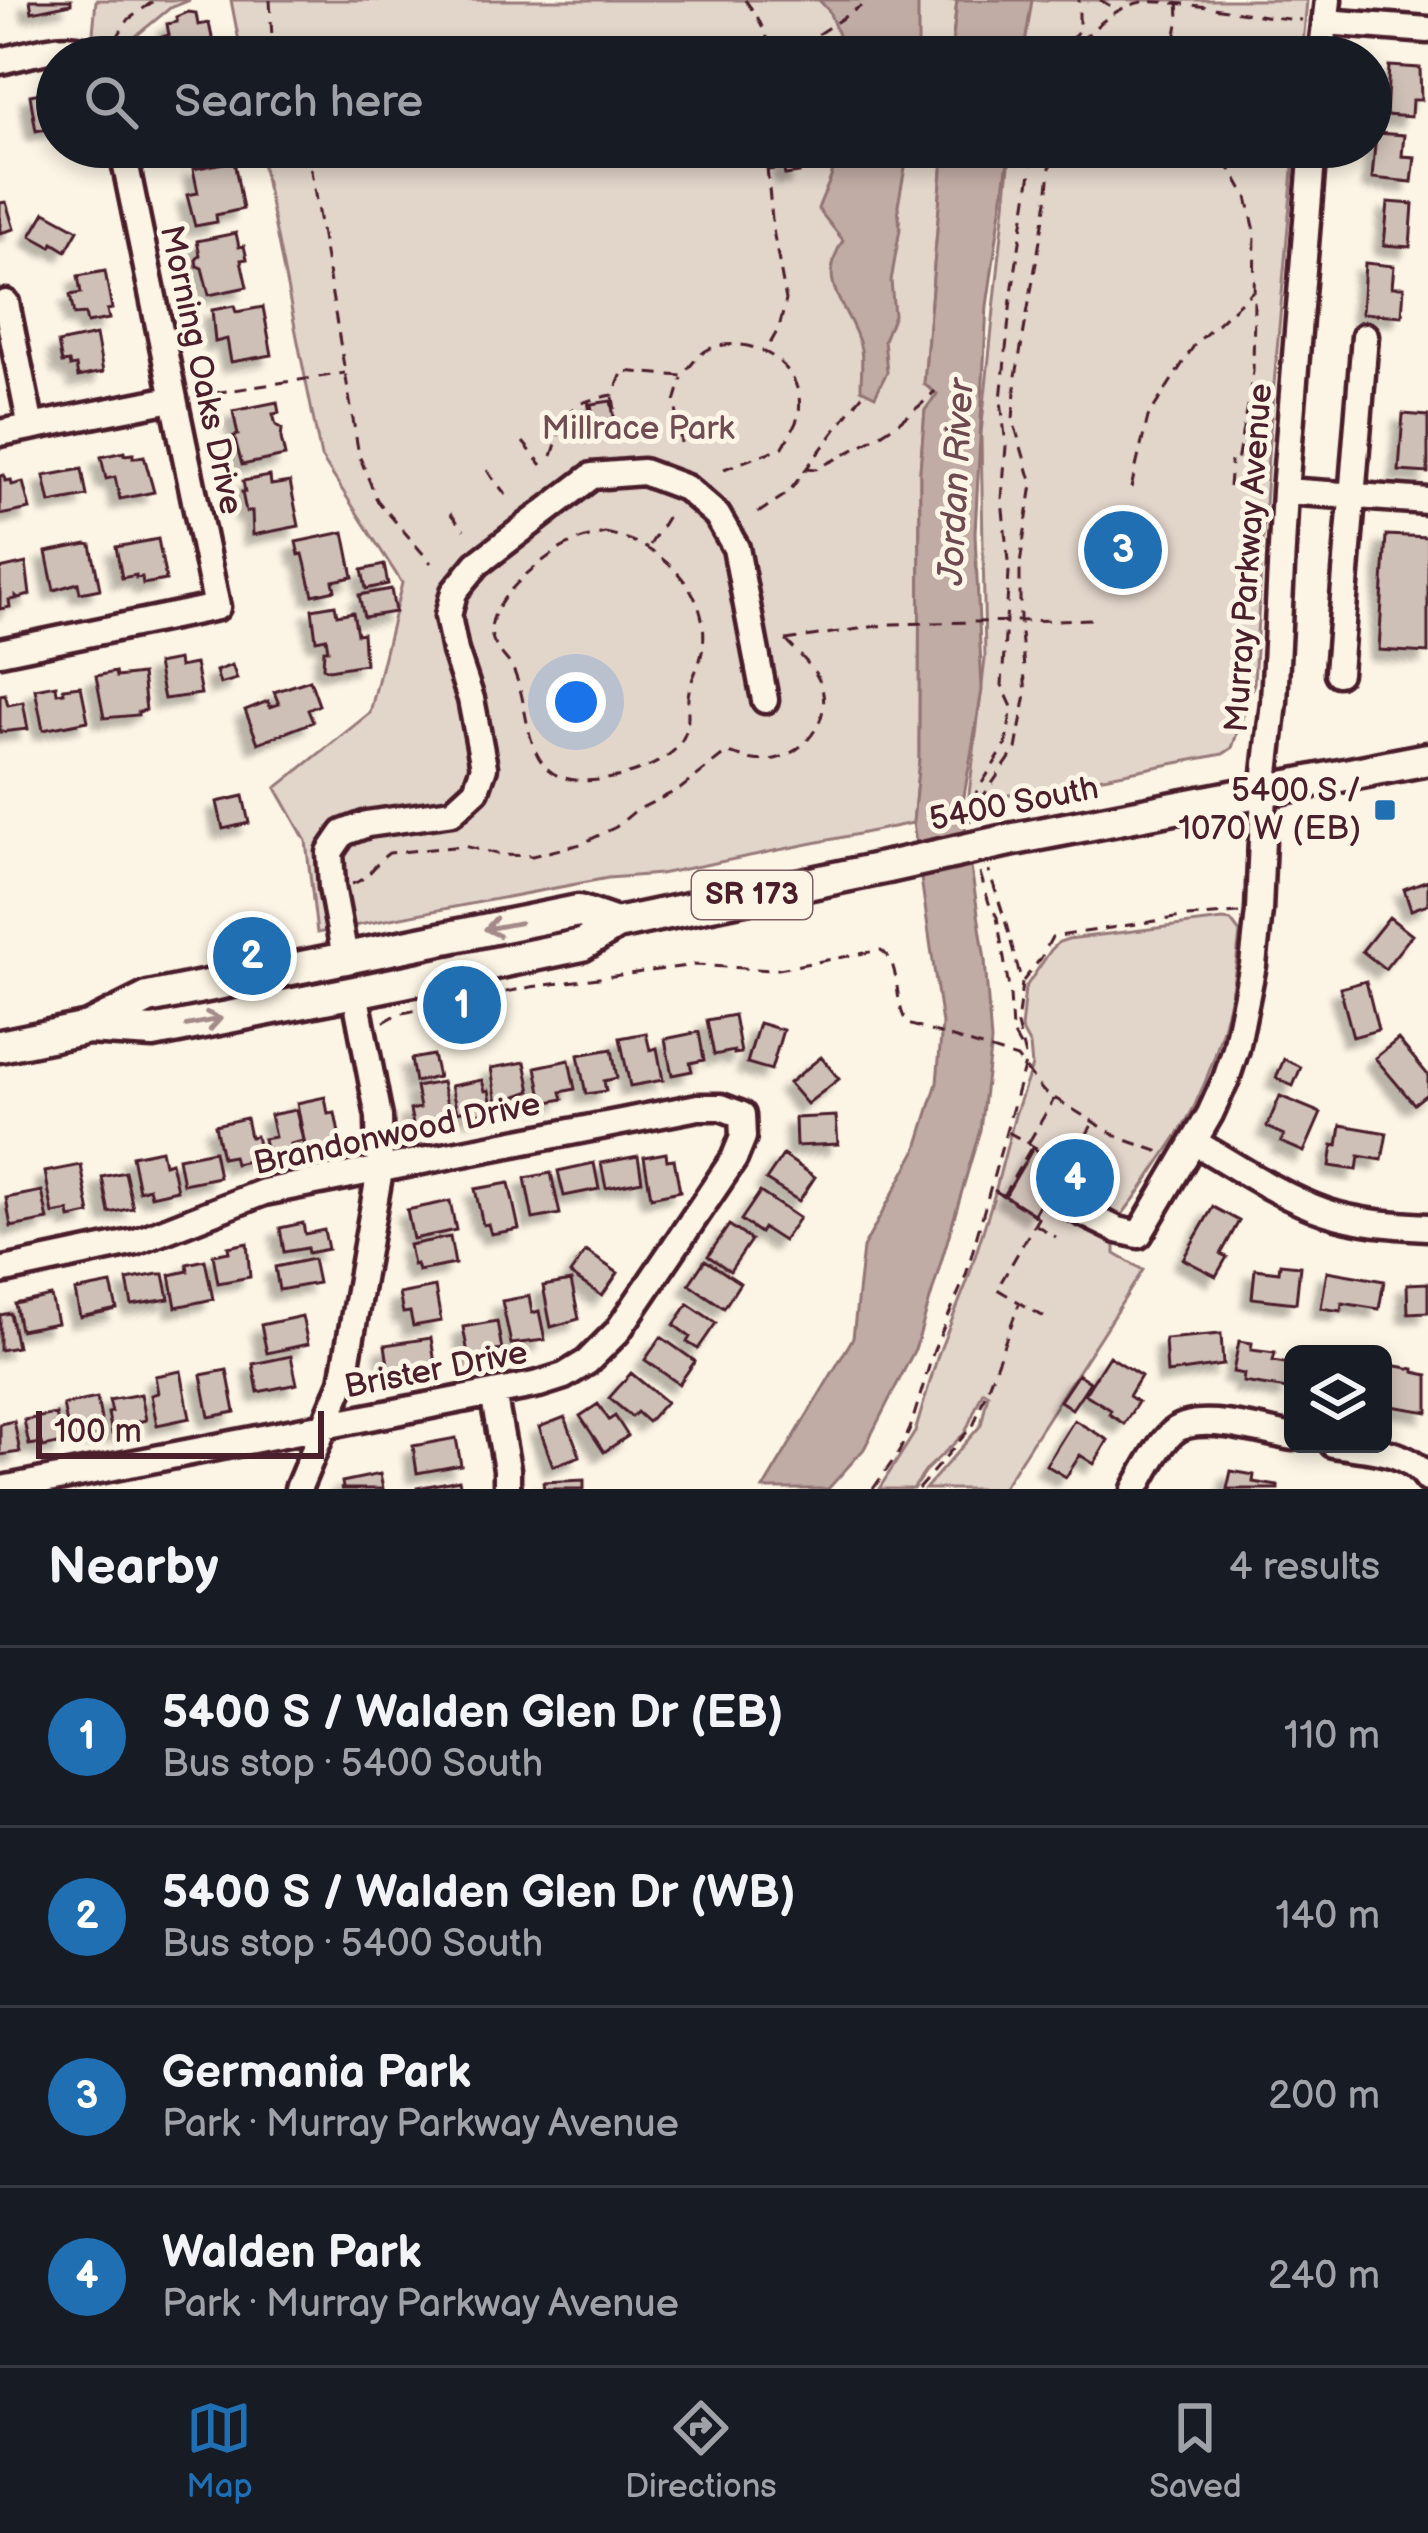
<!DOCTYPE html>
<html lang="en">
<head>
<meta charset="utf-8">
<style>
  body { margin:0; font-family:"Balsamiq Sans",sans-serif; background:#20242c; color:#f1f3f6 }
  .controls { position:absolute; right:36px; bottom:36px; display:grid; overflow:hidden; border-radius:18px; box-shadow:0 6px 18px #0003 }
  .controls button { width:108px; height:108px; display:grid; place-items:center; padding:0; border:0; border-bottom:3px solid #363941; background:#171b24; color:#f1f3f6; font:60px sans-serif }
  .scale { position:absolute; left:36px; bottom:30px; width:288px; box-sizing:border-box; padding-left:12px; border:6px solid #4a1f2b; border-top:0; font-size:33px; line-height:42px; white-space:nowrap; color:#4a1f2b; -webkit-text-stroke:9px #fcf5e5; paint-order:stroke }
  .you { position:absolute; left:576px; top:702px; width:42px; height:42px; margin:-30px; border:9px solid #fff; border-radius:50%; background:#1a73e8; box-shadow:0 0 0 18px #1a73e833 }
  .badge { display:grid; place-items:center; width:78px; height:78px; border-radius:50%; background:#1f6fb2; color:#fff; font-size:39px; font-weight:700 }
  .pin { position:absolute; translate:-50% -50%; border:6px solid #fff; box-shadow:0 3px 12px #0006 }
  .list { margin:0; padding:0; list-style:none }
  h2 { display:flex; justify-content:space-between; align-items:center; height:156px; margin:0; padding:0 48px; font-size:51px }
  h2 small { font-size:39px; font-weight:400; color:#9ea1a6 }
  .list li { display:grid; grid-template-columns:78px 1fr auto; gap:36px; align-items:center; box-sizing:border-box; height:180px; padding:0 48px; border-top:3px solid #363941 }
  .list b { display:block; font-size:45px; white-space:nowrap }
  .list p { margin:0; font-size:39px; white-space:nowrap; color:#9ea1a6 }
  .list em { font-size:39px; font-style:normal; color:#9ea1a6 }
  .icon { flex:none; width:66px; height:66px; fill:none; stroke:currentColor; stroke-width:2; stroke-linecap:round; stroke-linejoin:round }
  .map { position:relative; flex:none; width:1428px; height:1489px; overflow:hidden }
  .search { position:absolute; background:#171b24; box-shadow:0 6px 18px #0003; left:36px; right:36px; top:36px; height:132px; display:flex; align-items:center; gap:30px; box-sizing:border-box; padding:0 42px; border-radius:66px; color:#9ea1a6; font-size:45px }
  .sheet { height:876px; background:#171b24 }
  nav { display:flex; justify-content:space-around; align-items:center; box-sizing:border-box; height:168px; border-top:3px solid #363941; background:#171b24; font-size:33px; color:#9ea1a6 }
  nav a { display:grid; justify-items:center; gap:6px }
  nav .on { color:#1f6fb2 }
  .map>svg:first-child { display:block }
  .green { fill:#e2d5ca; stroke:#967a7a; stroke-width:3 }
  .water { fill:#c0aca5; stroke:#917474; stroke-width:3 }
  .building { fill:#cfc0b7; stroke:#4a1f2b; stroke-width:3; filter:url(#shadow) }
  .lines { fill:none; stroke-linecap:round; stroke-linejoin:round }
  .minor-casing { stroke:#4a1f2b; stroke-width:33 }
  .major-casing { stroke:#4a1f2b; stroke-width:39 }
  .path { stroke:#4a1f2b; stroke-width:3; stroke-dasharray:12 9; stroke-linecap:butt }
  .minor { stroke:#fcf5e5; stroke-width:24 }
  .major { stroke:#fcf5e5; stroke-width:30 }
  .major-bridge-casing { stroke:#4a1f2b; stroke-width:39; stroke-linecap:butt }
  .major-bridge { stroke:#fcf5e5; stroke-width:30 }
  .oneway { stroke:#a38a88 }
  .poi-dot { fill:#1f6fb2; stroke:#fcf5e5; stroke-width:4.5 }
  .labels { text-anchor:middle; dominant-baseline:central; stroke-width:10; stroke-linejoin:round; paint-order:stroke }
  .shield { fill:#fcf5e5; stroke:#7f5f63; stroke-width:3 }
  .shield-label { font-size:30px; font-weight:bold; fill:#4a1f2b }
  .street-label { font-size:33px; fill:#4a1f2b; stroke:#fcf5e5 }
  .park-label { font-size:33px; fill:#704c53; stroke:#fcf5e5 }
  .poi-label { font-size:33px; fill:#4a1f2b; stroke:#fcf5e5; text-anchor:end }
  .water-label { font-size:36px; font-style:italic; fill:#6d4950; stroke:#fcf5e5 }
</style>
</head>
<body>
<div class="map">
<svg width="1428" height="1489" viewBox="0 0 1428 1489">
  <defs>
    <filter id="shadow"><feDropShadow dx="-9" dy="9" stdDeviation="3" flood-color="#0004"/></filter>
  </defs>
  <rect width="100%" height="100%" fill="#fcf5e5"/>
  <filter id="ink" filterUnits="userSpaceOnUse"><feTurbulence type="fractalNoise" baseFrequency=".00833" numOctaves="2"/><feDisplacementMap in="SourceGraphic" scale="24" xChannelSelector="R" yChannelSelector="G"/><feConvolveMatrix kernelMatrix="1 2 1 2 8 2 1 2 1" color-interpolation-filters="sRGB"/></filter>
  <g filter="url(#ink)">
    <!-- green -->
    <path class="green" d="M96,0H190L170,8L119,50L93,33Z
      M231,0H957L951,57H242Z
      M1026,0H1307L1302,57H1020Z
      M259,147H944L924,384L937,394L925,411L920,470L919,760L913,823L660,874L608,878L317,933L306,841L276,788L370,713L402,583L321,457Z
      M1011,147H1295L1269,441L1254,683L1232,748L1223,754L968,803L985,659L981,434Z
      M1223,920L1231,921L1240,933C1234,993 1221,1051 1195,1105C1183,1130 1165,1153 1150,1176C1137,1198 1119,1215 1108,1237L1115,1246V1254L1143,1270L1002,1489H925L981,1425L988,1394L983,1391L965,1433L927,1469L913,1489H879L915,1432L938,1355L967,1282L994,1196L1015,1115L1032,1066L1030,1046L1021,1029L1025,988L1051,950L1059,942L1068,939Z"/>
    <!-- water -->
    <path class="water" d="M819,0H918V57H838L844,51L829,11Z
      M957,0H1032L1023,57H951Z
      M821,147H909L898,205L900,229L891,281L894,315L884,340L887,372L875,396L861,389C861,376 863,361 861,349C851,305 814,288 843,240L818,209C823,193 832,181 834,165Z
      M944,147H1010L987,306L975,533L982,690L962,808L985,960L991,1042L980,1130L916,1347L864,1449L828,1489H763L853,1338L863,1248L916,1151L937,1083L942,1024L913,823L919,759L920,470L925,410L937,394L924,384Z"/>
    <!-- building -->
    <path class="building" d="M30,0H71V4L32,12Z
      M188,12L196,13L198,25L209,23L214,47L204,49L206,57H162L160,44L163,43L162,37L169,35L167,24L177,22L176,17Z
      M1389,66L1420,68L1421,100H1412L1411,117L1386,115Z
      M57,90V127L36,131L30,95Z
      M1376,133L1404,135L1402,156L1415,157L1412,182L1372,178Z
      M185,147H223V148L190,155L189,148Z
      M796,159L799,173L785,175L782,162Z
      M234,161L243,209L216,215L217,222L195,226L187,195L198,193L193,169Z
      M6,202L14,229L0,233V203Z
      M1388,202L1413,204L1410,247L1384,245Z
      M45,212L78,230L66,251L53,243L51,247L31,236Z
      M236,233L239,247L244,246L247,259L241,260L247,287L209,295L202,268L197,266L196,260L200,255L197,241Z
      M1365,263L1394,266L1392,287H1404L1402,316L1362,313Z
      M105,271L112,309L107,310L109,319L87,323L85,314L74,315L70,295L81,293L78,276Z
      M234,306L236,312L263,307L272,355L231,362L227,339L215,342L212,310Z
      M96,335L103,372L78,377L76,366L70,367L69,362L62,363L58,343Z
      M611,401L616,427L595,431L591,404Z
      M277,402L279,413L273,414L276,425L282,429L281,438L285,456L242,465L234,436L238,435L233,411Z
      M1403,414L1428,416V473L1399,471Z
      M124,452V455L133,454V458L144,456L154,492L120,499L115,477L106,479L101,457Z
      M82,469L87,496L50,503L44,476Z
      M4,475L5,481L11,480L12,485L23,482L30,509L0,515V476Z
      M270,476L271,485L290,482L299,526L253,535L252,511L246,512L242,492H245L243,481Z
      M344,532L353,577L333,581L335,590L313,595L303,554L299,555L296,542Z
      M1386,535L1428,537V653L1379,650Z
      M158,539L166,580L143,584L142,577L136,578V575L122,578L116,547Z
      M87,544L91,545L100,589L80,593L78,583L54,590L46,552Z
      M26,563L30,595L18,598L16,596V599L9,600L10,607L0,609V569Z
      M384,565L388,584L366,589L362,570Z
      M391,589L395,612L364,617L359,595Z
      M335,605L337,615L353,612L357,634L363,633L365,664L329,670L323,667L324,650H328L326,638L316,640L312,609Z
      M178,660L179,667L195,664L201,694L164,699L157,664Z
      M232,665L237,679L220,684L216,671Z
      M115,672L116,677L142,674L146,710L138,712V715L104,718L96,676Z
      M310,680L319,705L308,710L313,722L258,743L245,710L268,701L270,707L279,704L274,692Z
      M56,685L57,693L64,692L63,688L81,686L88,721L43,730L35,689Z
      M5,694L8,705L23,702L28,729L0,732V695Z
      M243,796L249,823L223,829L217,802Z
      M1428,880V904L1411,910L1404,889Z
      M1389,917L1412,935L1385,969L1362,951Z
      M1366,981L1378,1030L1353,1037L1340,988Z
      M734,1015L741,1053L734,1054V1051L714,1055L707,1020Z
      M759,1023L783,1030L771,1070L747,1063Z
      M699,1032L704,1060L690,1063L692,1071L672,1075L665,1039Z
      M646,1033L650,1050L657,1048L663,1080L630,1086L620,1038Z
      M1398,1039L1428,1075V1093L1414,1104L1375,1058Z
      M612,1049L617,1078L604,1081L606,1091L586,1094L578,1055Z
      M433,1055L438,1077L415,1082L411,1059Z
      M821,1057L839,1079L807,1104L789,1083Z
      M1284,1059L1301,1067L1293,1086L1276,1078Z
      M569,1060L575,1089L561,1092L563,1099L543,1103L536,1067Z
      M525,1062L531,1091L517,1096L519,1104L498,1108L491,1068Z
      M482,1080L485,1091L489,1090L493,1111L473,1115L472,1109L457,1112L451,1086Z
      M442,1082L449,1114L436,1117L437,1125L414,1129L410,1110L420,1108L416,1087Z
      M1280,1096L1321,1113L1304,1152L1281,1142L1284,1135L1267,1127Z
      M325,1097L328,1114L335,1113L341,1144L306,1151L297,1103Z
      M296,1110L303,1141L290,1144L292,1152L267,1158L263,1139L275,1137L270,1115Z
      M836,1116L838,1144L796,1146L795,1118Z
      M246,1118L250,1137L256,1136L261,1158L235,1164L233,1156L222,1158L215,1125Z
      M1341,1125L1387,1133L1382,1160L1359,1156L1357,1170L1330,1166L1333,1145L1338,1146Z
      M1033,1148L1061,1165L1034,1214L1005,1196Z
      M161,1150L164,1164L171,1162L177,1190L151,1196L149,1188L139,1191L132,1156Z
      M214,1151L219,1177L183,1184L178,1158Z
      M666,1153L667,1160L674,1159L680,1191L651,1197L644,1157Z
      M783,1155L815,1177L799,1201L766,1180Z
      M638,1156L642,1181L606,1188L601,1163Z
      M594,1163L599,1189L564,1196L558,1171Z
      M81,1165L90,1214L70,1218L69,1211L53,1214L45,1172Z
      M125,1172L133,1208L109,1213L102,1177Z
      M551,1173L560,1214L533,1219L525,1178Z
      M509,1183L519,1229L491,1234L488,1224L483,1225L475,1189Z
      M42,1191L48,1220L11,1227L6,1198Z
      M760,1192L799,1218L783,1241L763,1228L760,1233L741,1220Z
      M450,1201L456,1230L413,1239L407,1210Z
      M1213,1207L1239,1221L1221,1254L1227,1257L1216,1276L1183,1259Z
      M303,1223L305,1234L324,1230L328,1249L308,1253L307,1248L284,1252L280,1228Z
      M729,1225L751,1240L730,1271L708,1256Z
      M450,1237L455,1264L418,1271L416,1264L413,1265L409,1245Z
      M247,1243L250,1277L218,1283L213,1255L229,1252L228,1247Z
      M586,1251L618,1273L602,1296L570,1274Z
      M313,1259L318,1283L279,1290L275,1267Z
      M205,1260L213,1299L176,1307L170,1275L188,1271L187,1264Z
      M705,1260L740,1283L724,1308L689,1284Z
      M1280,1264L1300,1266L1296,1303L1252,1298L1255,1269L1279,1272Z
      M1327,1271L1384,1281L1379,1309L1342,1303L1341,1311L1321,1308Z
      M158,1274H164L169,1299L132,1305L127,1280Z
      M571,1281L579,1319L551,1327L543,1286Z
      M1428,1283V1312L1408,1313L1407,1284Z
      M111,1284L117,1309L80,1317L75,1291Z
      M435,1287L441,1321L413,1326L410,1312L403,1313L399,1294Z
      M51,1296L57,1323L20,1330L15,1304Z
      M529,1296L532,1313L539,1311L545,1340L511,1344L502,1301Z
      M688,1304L716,1323L698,1349L687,1342L690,1337L674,1325Z
      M10,1313L17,1347L0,1350V1315Z
      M302,1316L308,1344L267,1353L261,1325Z
      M497,1321L502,1350L488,1352L489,1360L470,1364L463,1327Z
      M1221,1334L1223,1365L1167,1373L1165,1339Z
      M661,1337L695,1361L679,1384L645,1360Z
      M431,1338L435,1363L417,1367V1372L390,1378L385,1345Z
      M1239,1341L1252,1343L1251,1350L1275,1353L1273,1361L1291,1364L1287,1389L1243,1382L1244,1374L1233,1372Z
      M291,1356L297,1384L258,1392L253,1364Z
      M1109,1356L1141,1376L1129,1396L1138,1402L1124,1424L1109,1414L1111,1410L1085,1394Z
      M1391,1365L1414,1369V1372L1428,1375V1412L1385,1405Z
      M227,1370L235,1412L209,1417L201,1375Z
      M181,1371L190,1418L157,1425L151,1395L158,1393L155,1376Z
      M631,1373L666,1402L648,1422L637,1412L632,1417L609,1398Z
      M1078,1374L1090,1382L1072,1409L1060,1401Z
      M141,1394L146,1420L125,1425L126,1431L112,1434L108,1413L112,1412L109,1400Z
      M97,1398L104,1435L84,1438L83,1431L69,1434L63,1405Z
      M598,1404L609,1420L615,1416L628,1436L604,1452L580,1416Z
      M56,1414L62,1443L43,1447L42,1443L29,1445L24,1420Z
      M565,1417L580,1456L553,1466L539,1427Z
      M1074,1420L1108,1440L1094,1464L1080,1455L1066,1477L1046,1465Z
      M14,1421L20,1452L0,1455V1424Z
      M456,1438L461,1465L417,1473L413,1446Z
      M1231,1471L1254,1475L1253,1482L1278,1486V1489H1227Z
      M380,1474L383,1489H340L343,1488L342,1482Z
      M459,1480L461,1489H417V1488Z
      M584,1480V1489H544L543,1482Z"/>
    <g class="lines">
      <!-- minor casing -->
      <g class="minor-casing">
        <path id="minor" d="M1325,22L1428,30
          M1321,57L1328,0
          M0,61C30,55 72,38 98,57
          M6,303L31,427
          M0,433L172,399
          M1285,491L1428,501
          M0,652L217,607L122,147
          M1338,673L1365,336
          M345,957L332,887L330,852L343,833L367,824L452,812L476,790L484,767L471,699L455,651L448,616L454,592L477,564L592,476L643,472L686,488L717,515L736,548L765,700
          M1194,1142C1236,1166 1279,1196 1326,1212C1359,1223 1394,1225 1428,1227
          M1073,1208L1118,1230L1139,1235L1210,1114L1226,1079L1236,1049L1253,965L1259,911L1264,791L1274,702L1285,491L1313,147
          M0,1271L136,1242L264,1192L698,1107H721L742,1115L743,1137L734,1159L617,1332L587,1362L564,1376L539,1384L2,1489
          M493,1393L507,1469V1489
          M1333,1444C1367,1450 1407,1449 1428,1479
          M298,1489L343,1382L380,1170L379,1117L355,992
          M1135,1489C1146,1471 1156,1448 1172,1433C1195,1410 1263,1432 1293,1437"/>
      </g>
      <!-- major casing -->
      <g class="major-casing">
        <path id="major" d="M1009,840L1428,759
          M88,1028L148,998L578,911L616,924
          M0,1046L88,1028L153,1032L355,992L582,945L616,924L888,867"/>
      </g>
      <!-- path -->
      <path class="path" d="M270,0L272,38L279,57
        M745,0L757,16L776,57
        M1100,0L1119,11
        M115,40L129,19L155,0
        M783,57L861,6
        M1056,57L1079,30V0
        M1067,57C1085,35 1113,7 1142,2C1189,0 1252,17 1302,20
        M1172,57L1179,18L1178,1
        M307,147L359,455L377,500L431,563
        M765,147L773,230L786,300L779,328L767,349
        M1209,147L1234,174L1247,197L1255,231L1253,372L1237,462
        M768,170L783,168
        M194,396L345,373
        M613,397L619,436
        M588,400L594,440
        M605,429L606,437
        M523,442L542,465
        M681,443L675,402L682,378
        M552,456C567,411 563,404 613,395L623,371L682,376C690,367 698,354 709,349C750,332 806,364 799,413C797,424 788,437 783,447L724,469
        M806,468L816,469C860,447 900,427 935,391
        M487,470L506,495
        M1229,487L1231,461
        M1131,488L1148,417L1195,344L1253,291
        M450,513L464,530
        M758,513L788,493L865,391
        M605,533C663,543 721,600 699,663C695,674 689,685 688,697C687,714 691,726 681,742C663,772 577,795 549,770C529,753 527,717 521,693C519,685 516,675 512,667C506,657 495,649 492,637C484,607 531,568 554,553C569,542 587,537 605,533Z
        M650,545L671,511
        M786,640L891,624L1095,619
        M970,822L969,811L977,791L1006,745L1012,707L1002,685L1009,572L1002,499L1006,446L1001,400L1011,299L1035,147
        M978,822L980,801L1016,749L1026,694L1020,620V564L1032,484L1013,420L1016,376L1047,201L1052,147
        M980,873L989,903L997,917L1010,994L1012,1032L1021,1048
        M352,884C369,879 375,863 389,853L464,846L501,855L532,856L581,844L616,827L635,811L680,789L726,753C736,754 744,759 754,760C798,766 839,719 818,678C811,664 796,652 786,640
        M1023,981L1041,958L1052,937L1175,918L1239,913
        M384,1022L398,1014L531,987L695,965L773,970L881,950C903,964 892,1003 908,1024L1017,1058L1043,1091L1120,1138L1160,1152
        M1008,1132L1068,1166
        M1029,1142L1054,1099
        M994,1190L1037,1217
        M1003,1196L1032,1146
        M1036,1225L1056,1237
        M1044,1317L997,1289L1092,1125
        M873,1489L898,1454L910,1429L934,1350L966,1275L1026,1060L1017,1025L1022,983L1005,920L989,871
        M918,1489L974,1424L1019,1304"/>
      <!-- minor -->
      <use href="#minor" class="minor"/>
      <!-- major -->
      <use href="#major" class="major"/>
      <!-- major-bridge casing -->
      <g class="major-bridge-casing">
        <path id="major-bridge" d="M888,867L1009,840"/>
      </g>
      <!-- major-bridge -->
      <use href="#major-bridge" class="major-bridge"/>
    </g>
    <!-- one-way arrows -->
    <defs><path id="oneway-shaft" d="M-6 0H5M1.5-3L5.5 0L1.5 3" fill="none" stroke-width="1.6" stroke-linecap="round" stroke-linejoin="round" transform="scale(3)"/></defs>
    <g class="oneway">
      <use href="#oneway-shaft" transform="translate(502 926) rotate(169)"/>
      <use href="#oneway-shaft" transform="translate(204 1022) rotate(-11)"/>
    </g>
  </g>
  <!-- markers -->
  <rect class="poi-dot" x="1373" y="798" width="24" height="24" rx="6"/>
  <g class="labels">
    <!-- shield labels -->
    <rect class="shield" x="692" y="871" width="120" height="48" rx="9"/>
    <g class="shield-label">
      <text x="752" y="895">SR 173</text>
    </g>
    <!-- street labels -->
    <g class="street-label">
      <text transform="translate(201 370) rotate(78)">Morning Oaks Drive</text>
      <text transform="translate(1249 558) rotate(-86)">Murray Parkway Avenue</text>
      <text transform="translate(1014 804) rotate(-11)">5400 South</text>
      <text transform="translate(397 1134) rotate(-12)">Brandonwood Drive</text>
      <text transform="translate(436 1370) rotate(-11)">Brister Drive</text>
    </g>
    <!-- park labels -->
    <g class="park-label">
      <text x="638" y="429">Millrace Park</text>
    </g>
    <!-- poi labels -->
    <g class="poi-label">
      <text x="1361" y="791">5400 S /<tspan x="1361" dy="38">1070 W (EB)</tspan></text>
    </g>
    <!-- water labels -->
    <g class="water-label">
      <text transform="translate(957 482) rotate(-87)">Jordan River</text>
    </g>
  </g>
</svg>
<div class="controls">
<button><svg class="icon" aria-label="layers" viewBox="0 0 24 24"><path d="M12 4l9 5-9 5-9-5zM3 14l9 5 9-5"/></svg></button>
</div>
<div class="scale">100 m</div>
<div class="you"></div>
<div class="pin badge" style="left:462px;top:1005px">1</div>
<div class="pin badge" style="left:252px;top:956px">2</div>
<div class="pin badge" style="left:1123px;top:550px">3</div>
<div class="pin badge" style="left:1075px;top:1178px">4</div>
<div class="search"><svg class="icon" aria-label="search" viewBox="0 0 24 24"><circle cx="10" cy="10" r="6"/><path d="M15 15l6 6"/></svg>Search here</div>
</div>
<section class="sheet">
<h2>Nearby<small>4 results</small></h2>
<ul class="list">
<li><span class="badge">1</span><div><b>5400 S / Walden Glen Dr (EB)</b><p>Bus stop · 5400 South</p></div><em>110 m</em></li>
<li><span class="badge">2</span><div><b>5400 S / Walden Glen Dr (WB)</b><p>Bus stop · 5400 South</p></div><em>140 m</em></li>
<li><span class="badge">3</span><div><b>Germania Park</b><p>Park · Murray Parkway Avenue</p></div><em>200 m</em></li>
<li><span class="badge">4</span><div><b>Walden Park</b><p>Park · Murray Parkway Avenue</p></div><em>240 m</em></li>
</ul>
</section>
<nav>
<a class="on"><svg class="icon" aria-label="map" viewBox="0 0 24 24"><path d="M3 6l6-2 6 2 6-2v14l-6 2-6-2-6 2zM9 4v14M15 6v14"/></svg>Map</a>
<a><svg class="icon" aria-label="directions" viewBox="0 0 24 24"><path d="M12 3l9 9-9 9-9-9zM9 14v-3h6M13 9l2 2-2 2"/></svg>Directions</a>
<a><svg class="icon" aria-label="saved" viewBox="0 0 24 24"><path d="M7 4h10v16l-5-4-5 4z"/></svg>Saved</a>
</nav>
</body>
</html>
